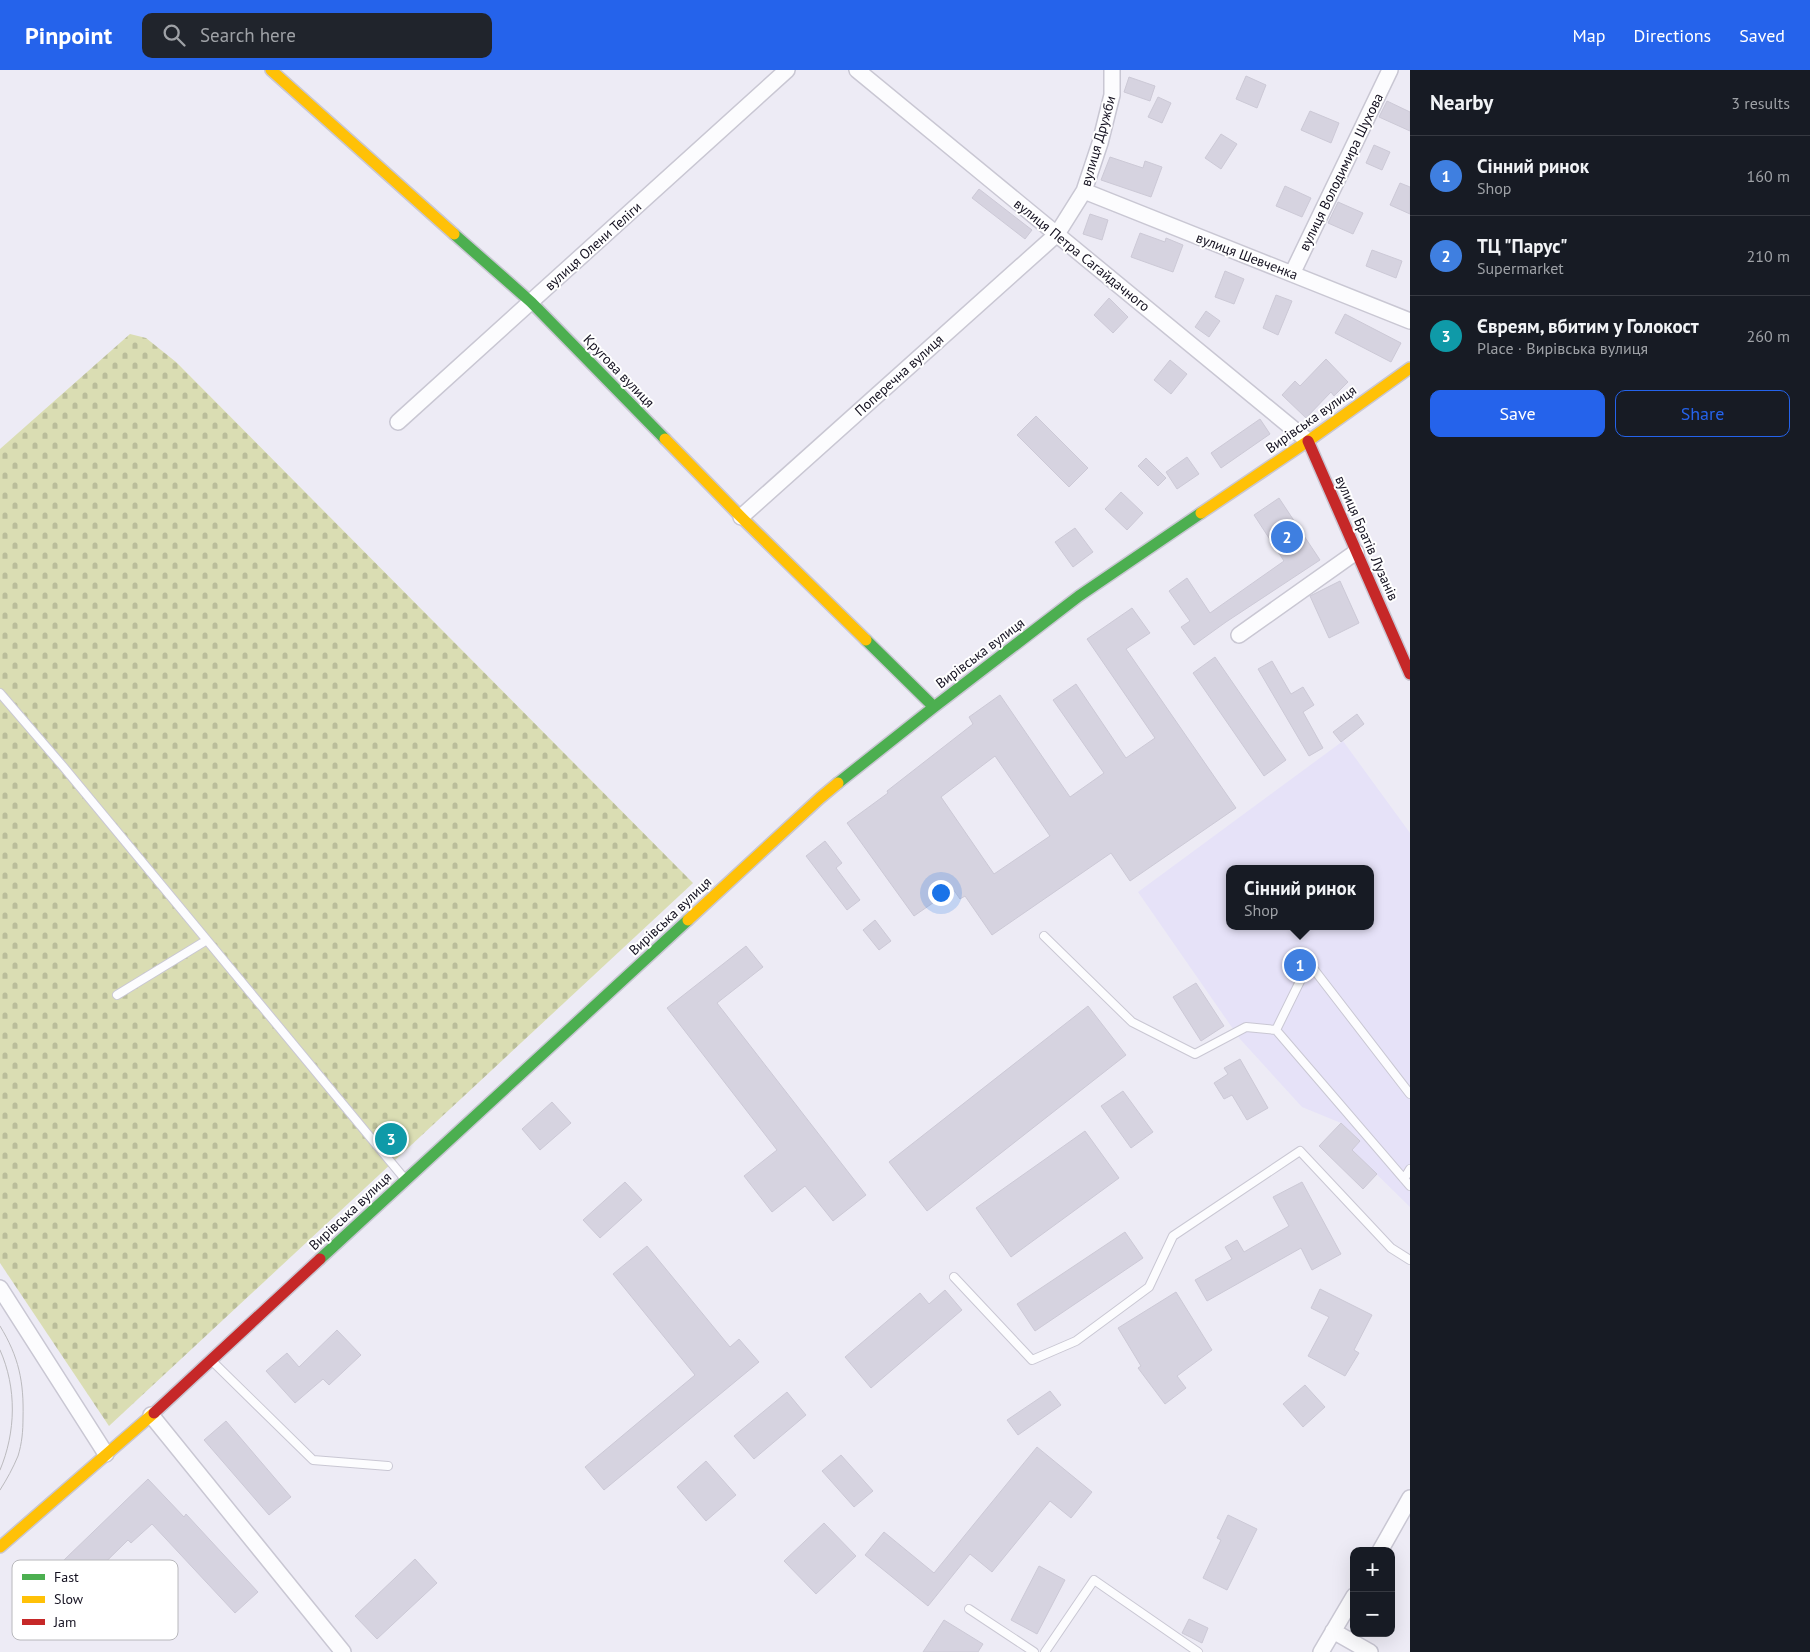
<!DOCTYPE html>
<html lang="en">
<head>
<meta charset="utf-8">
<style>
  body { margin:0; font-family:"PT Sans",sans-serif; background:#20242c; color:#f1f3f6 }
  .controls { position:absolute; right:15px; bottom:15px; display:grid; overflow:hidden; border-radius:10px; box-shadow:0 5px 20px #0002 }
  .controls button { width:45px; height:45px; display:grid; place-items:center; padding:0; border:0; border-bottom:1px solid #363941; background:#171b24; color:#f1f3f6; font:25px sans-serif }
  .you { position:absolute; left:940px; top:822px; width:18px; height:18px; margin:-12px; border:4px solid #fff; border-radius:50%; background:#1a73e8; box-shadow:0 0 0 8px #1a73e833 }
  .badge { display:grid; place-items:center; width:32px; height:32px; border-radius:50%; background:#2563eb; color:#fff; font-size:16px; font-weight:700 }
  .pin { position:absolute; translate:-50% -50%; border:2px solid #fff; box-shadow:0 1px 5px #0006 }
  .popup { position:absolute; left:1226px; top:795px; width:148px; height:65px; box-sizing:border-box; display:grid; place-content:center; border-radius:10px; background:#171b24; filter:drop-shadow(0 1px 4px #0005); font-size:16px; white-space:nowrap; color:#9ea1a6 }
  .popup b { font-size:19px; color:#f1f3f6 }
  .popup::after { content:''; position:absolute; left:50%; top:100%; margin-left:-10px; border:10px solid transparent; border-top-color:#171b24 }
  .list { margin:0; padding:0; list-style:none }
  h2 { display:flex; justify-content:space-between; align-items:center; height:65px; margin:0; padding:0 20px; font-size:21px }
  h2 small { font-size:16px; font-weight:400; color:#9ea1a6 }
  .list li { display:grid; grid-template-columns:32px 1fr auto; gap:15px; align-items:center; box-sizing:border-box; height:80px; padding:0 20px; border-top:1px solid #363941 }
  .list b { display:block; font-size:19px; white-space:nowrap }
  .list p { margin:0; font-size:16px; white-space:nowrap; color:#9ea1a6 }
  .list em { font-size:16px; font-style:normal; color:#9ea1a6 }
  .actions { display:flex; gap:10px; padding:15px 20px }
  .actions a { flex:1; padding:11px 0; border:1px solid #2563eb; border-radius:10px; text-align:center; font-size:18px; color:#2563eb }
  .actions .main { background:#2563eb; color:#fff }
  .icon { flex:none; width:28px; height:28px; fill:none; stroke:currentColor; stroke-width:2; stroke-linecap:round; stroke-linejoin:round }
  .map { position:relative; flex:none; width:1410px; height:1582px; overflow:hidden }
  header { display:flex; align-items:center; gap:30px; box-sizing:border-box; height:70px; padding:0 25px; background:#2563eb; color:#fff }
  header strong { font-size:24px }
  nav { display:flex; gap:28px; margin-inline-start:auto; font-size:18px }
  .search { width:350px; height:45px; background:#20242c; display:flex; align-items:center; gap:12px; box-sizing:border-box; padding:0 18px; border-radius:10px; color:#9ea1a6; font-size:19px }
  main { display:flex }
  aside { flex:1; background:#171b24 }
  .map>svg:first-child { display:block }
  .built { fill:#e6e2f8; fill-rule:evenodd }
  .cemetery { fill:url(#cemetery-stones) }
  .building { fill:#d6d3e0; stroke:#ccc9d6; fill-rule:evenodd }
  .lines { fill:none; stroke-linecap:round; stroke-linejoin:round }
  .lane-casing { stroke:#c9c7d3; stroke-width:10 }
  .street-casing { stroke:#c9c7d3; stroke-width:18 }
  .fast-casing { stroke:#c9c7d3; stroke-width:14 }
  .slow-casing { stroke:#c9c7d3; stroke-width:14 }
  .jam-casing { stroke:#c9c7d3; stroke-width:14 }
  .lane { stroke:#fcfcfe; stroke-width:8 }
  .street { stroke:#fcfcfe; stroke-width:15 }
  .fast { stroke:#4caf50; stroke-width:11 }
  .slow { stroke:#ffc107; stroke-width:11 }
  .jam { stroke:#c62828; stroke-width:11 }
  .tram { stroke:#bbbabe; stroke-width:1 }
  .labels { text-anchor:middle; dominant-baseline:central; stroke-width:4; stroke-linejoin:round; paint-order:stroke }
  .street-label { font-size:14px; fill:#141120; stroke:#fff }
  .key { fill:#fff; stroke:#b8b8bc; stroke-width:1 }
  .key-label { font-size:14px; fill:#141120 }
</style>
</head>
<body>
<header>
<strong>Pinpoint</strong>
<div class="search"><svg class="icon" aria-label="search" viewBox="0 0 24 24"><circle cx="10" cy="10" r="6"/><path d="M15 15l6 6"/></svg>Search here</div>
<nav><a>Map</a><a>Directions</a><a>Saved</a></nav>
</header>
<main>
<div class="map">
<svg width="1410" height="1582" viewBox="0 0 1410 1582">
  <defs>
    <pattern id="cemetery-stones" width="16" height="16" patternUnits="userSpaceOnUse" patternTransform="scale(1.25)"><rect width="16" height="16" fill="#daddb3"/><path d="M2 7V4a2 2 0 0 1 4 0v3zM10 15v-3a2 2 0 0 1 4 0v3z" fill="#babd9a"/></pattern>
  </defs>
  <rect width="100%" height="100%" fill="#edebf5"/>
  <!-- built -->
  <path class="built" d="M1343,671L1410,763V1137L1352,1080L1360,1071L1341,1053L1302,1037L1240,969L1138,822ZM1230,799H1370V856H1230Z"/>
  <!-- cemetery -->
  <path class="cemetery" d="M130,264L146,268L176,292L693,813L109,1356L0,1193V379Z"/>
  <!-- building -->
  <path class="building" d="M1246,6L1266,15L1257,38L1236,29Z
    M1129,7L1155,16L1150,31L1124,22Z
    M1158,27L1171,33L1162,53L1148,47Z
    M1387,31L1410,42V61L1379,47Z
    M1310,41L1339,53L1331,73L1301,60Z
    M1221,64L1237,74L1221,99L1205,88Z
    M1374,75L1390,82L1382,100L1366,93Z
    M1110,87L1143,98L1145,91L1162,97L1151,127L1101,110Z
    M1400,113L1410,117V144L1390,135Z
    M1285,116L1311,128L1302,147L1276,136Z
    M979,119L1032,160L1025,169L972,128Z
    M1338,132L1363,143L1353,164L1328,153Z
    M1090,144L1108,150L1102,170L1083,164Z
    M1140,163L1165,172L1166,168L1183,175L1173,202L1131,187Z
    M1372,180L1402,191L1396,208L1366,196Z
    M1225,201L1244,209L1234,234L1215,227Z
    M1276,225L1292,231L1278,265L1263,258Z
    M1109,228L1128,247L1113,263L1094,245Z
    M1206,241L1220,251L1209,267L1195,257Z
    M1345,244L1401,273L1391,292L1335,263Z
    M1326,289L1348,312L1334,326L1331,322L1306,348L1282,325L1295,311L1300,316Z
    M1170,290L1187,304L1171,324L1154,310Z
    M1036,346L1088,398L1069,417L1017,365Z
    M1260,349L1270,364L1221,398L1211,383Z
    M1187,387L1199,404L1177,419L1166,402Z
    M1146,388L1166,408L1158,416L1138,396Z
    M1121,422L1143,443L1127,460L1105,439Z
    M1279,428L1320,490L1226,552L1194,575L1181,557L1190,551L1169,521L1187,508L1210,543L1284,491L1254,445Z
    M1075,458L1093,482L1073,497L1055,472Z
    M1340,511L1359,553L1329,568L1310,526Z
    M1132,538L1150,563L1126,579L1236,738L1130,811L1111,783L992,865L965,826L960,829L953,819L914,846L847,753L888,723L887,721L973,654L969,647L1000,625L1070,727L1104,703L1053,630L1076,614L1126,688L1155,668L1087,569ZM995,686L1050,766L994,804L941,727Z
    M1215,587L1286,690L1264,706L1193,603Z
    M1272,591L1291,624L1303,617L1314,635L1303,642L1323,678L1309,686L1258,599Z
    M1357,644L1364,654L1341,672L1333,662Z
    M825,771L842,793L836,798L860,830L847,840L806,786Z
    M875,850L891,871L879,880L863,860Z
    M746,876L763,897L717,933L866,1125L833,1151L805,1116L772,1142L744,1106L777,1080L667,938Z
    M1196,913L1224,956L1201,971L1173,927Z
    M1088,936L1126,985L927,1141L889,1092Z
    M1240,989L1268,1038L1247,1050L1232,1025L1224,1029L1214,1013L1228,1004L1224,998Z
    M1123,1021L1153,1062L1131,1078L1101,1036Z
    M552,1032L571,1053L540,1080L522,1059Z
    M1341,1053L1360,1071L1352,1080L1377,1104L1363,1119L1319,1076Z
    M1085,1061L1119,1108L1011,1187L976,1138Z
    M625,1112L642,1130L600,1168L583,1150Z
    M1302,1112L1341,1184L1312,1200L1301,1178L1207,1231L1195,1210L1232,1189L1225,1177L1237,1170L1244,1182L1289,1156L1273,1127Z
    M1125,1162L1143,1188L1035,1261L1017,1234Z
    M647,1176L730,1277L739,1269L759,1292L604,1420L585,1397L695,1305L613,1204Z
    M1320,1219L1372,1245L1354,1280L1359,1283L1345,1306L1308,1286L1329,1247L1311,1238Z
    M945,1220L962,1240L871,1318L845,1287L920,1223L929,1234Z
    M1176,1222L1212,1280L1177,1306L1186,1318L1165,1334L1138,1298L1141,1296L1118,1258Z
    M337,1260L361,1285L329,1315L323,1309L295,1333L266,1301L287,1283L299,1297Z
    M1305,1315L1325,1337L1303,1357L1283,1334Z
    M1050,1321L1061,1335L1018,1365L1007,1350Z
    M787,1322L806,1345L754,1389L734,1366Z
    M226,1351L291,1427L269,1445L204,1370Z
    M1037,1377L1092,1422L1071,1448L1050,1431L992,1502L970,1484L928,1536L865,1485L884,1462L934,1503Z
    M841,1385L873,1421L854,1437L822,1401Z
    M706,1391L736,1425L706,1451L677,1417Z
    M148,1409L184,1447L186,1444L258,1522L235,1543L152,1454L131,1473L128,1470L59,1538L37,1516Z
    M1228,1445L1257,1459L1227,1520L1203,1508L1221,1470L1217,1468Z
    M824,1453L856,1486L816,1524L784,1491Z
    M415,1489L437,1513L377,1569L355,1546Z
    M1039,1496L1065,1510L1037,1564L1011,1550Z
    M1189,1549L1208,1558L1202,1573L1182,1563Z
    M944,1550L983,1574L978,1582H923Z"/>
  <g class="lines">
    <!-- lane casing -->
    <g class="lane-casing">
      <path id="lane" d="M0,623L61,694L404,1108
        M1044,866L1132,952L1195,984L1246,957L1276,960
        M117,925L207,870
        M1410,1024L1309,893L1276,960L1410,1116
        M1404,1109L1410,1099
        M954,1207L1032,1290L1076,1271L1149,1217L1173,1166L1300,1081L1391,1178L1410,1190
        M212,1291L313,1390L388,1396
        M969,1539L1034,1582
        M1045,1582L1094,1510L1198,1582"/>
    </g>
    <!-- street casing -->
    <g class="street-casing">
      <path id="street" d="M857,0L1308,371
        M1084,121L1410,251
        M1292,204L1390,0
        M398,352L787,0
        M741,447L1057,164L1084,121L1100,73L1112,25V0
        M1239,565L1356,482
        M0,1218L106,1384
        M151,1345L343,1582
        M1380,1481L1410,1428
        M1333,1561L1370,1582
        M1321,1582L1354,1526"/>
    </g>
    <!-- fast casing -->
    <g class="fast-casing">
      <path id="fast" d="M454,164L531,232L665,369
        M866,570L934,637
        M838,713L934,637L1079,526L1201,443
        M320,1189L688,850"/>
    </g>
    <!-- slow casing -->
    <g class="slow-casing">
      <path id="slow" d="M271,0L454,164
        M665,369L741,447L866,570
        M1201,443L1308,371L1410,298
        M688,850L820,728L838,713
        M0,1477L154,1343"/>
    </g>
    <!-- jam casing -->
    <g class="jam-casing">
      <path id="jam" d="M1308,371L1410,604
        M154,1343L320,1189"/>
    </g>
    <!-- lane -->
    <use href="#lane" class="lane"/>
    <!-- street -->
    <use href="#street" class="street"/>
    <!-- fast -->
    <use href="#fast" class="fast"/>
    <!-- slow -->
    <use href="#slow" class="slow"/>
    <!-- jam -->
    <use href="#jam" class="jam"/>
    <!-- tram -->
    <path class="tram" d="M0,1256C19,1287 24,1312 23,1348C23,1361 22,1373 18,1386C13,1398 7,1409 0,1420
      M0,1280C17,1318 16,1362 0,1400"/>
  </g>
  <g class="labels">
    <!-- street labels -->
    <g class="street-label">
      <text transform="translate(1098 71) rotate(-74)">вулиця Дружби</text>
      <text transform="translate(1341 102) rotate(-64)">вулиця Володимира Шухова</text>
      <text transform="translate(593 176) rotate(-42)">вулиця Олени Теліги</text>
      <text transform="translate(1082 185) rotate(39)">вулиця Петра Сагайдачного</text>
      <text transform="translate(1247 186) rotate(21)">вулиця Шевченка</text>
      <text transform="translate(619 301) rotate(46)">Кругова вулиця</text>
      <text transform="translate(899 305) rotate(-42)">Поперечна вулиця</text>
      <text transform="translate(1311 349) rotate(-35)">Вирівська вулиця</text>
      <text transform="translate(1367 468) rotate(66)">вулиця Братів Лузанів</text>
      <text transform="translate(980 583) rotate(-37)">Вирівська вулиця</text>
      <text transform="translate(670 846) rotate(-43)">Вирівська вулиця</text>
      <text transform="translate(350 1141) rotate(-43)">Вирівська вулиця</text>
    </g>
  </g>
  <!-- legend -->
  <rect x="12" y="1490" width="166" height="80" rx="8" class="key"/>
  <rect x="22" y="1504" width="23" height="6" fill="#4caf50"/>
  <rect x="22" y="1526" width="23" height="7" fill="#ffc107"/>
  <rect x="22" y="1549" width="23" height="6" fill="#c62828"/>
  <g class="key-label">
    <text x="54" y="1512">Fast</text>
    <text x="54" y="1534">Slow</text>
    <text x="54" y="1557">Jam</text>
  </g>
</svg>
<div class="controls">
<button>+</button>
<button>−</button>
</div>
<div class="you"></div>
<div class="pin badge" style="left:1300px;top:895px;background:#3f7fe0">1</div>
<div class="popup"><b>Сінний ринок</b>Shop</div>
<div class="pin badge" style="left:1287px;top:467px;background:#3f7fe0">2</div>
<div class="pin badge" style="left:391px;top:1069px;background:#0f9aa8">3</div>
</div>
<aside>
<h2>Nearby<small>3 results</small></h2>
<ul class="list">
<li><span class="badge" style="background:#3f7fe0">1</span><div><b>Сінний ринок</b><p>Shop</p></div><em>160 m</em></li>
<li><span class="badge" style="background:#3f7fe0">2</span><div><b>ТЦ &quot;Парус&quot;</b><p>Supermarket</p></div><em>210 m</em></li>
<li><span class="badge" style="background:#0f9aa8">3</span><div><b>Євреям, вбитим у Голокост</b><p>Place · Вирівська вулиця</p></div><em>260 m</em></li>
</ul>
<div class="actions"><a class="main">Save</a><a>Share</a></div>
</aside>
</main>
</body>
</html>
